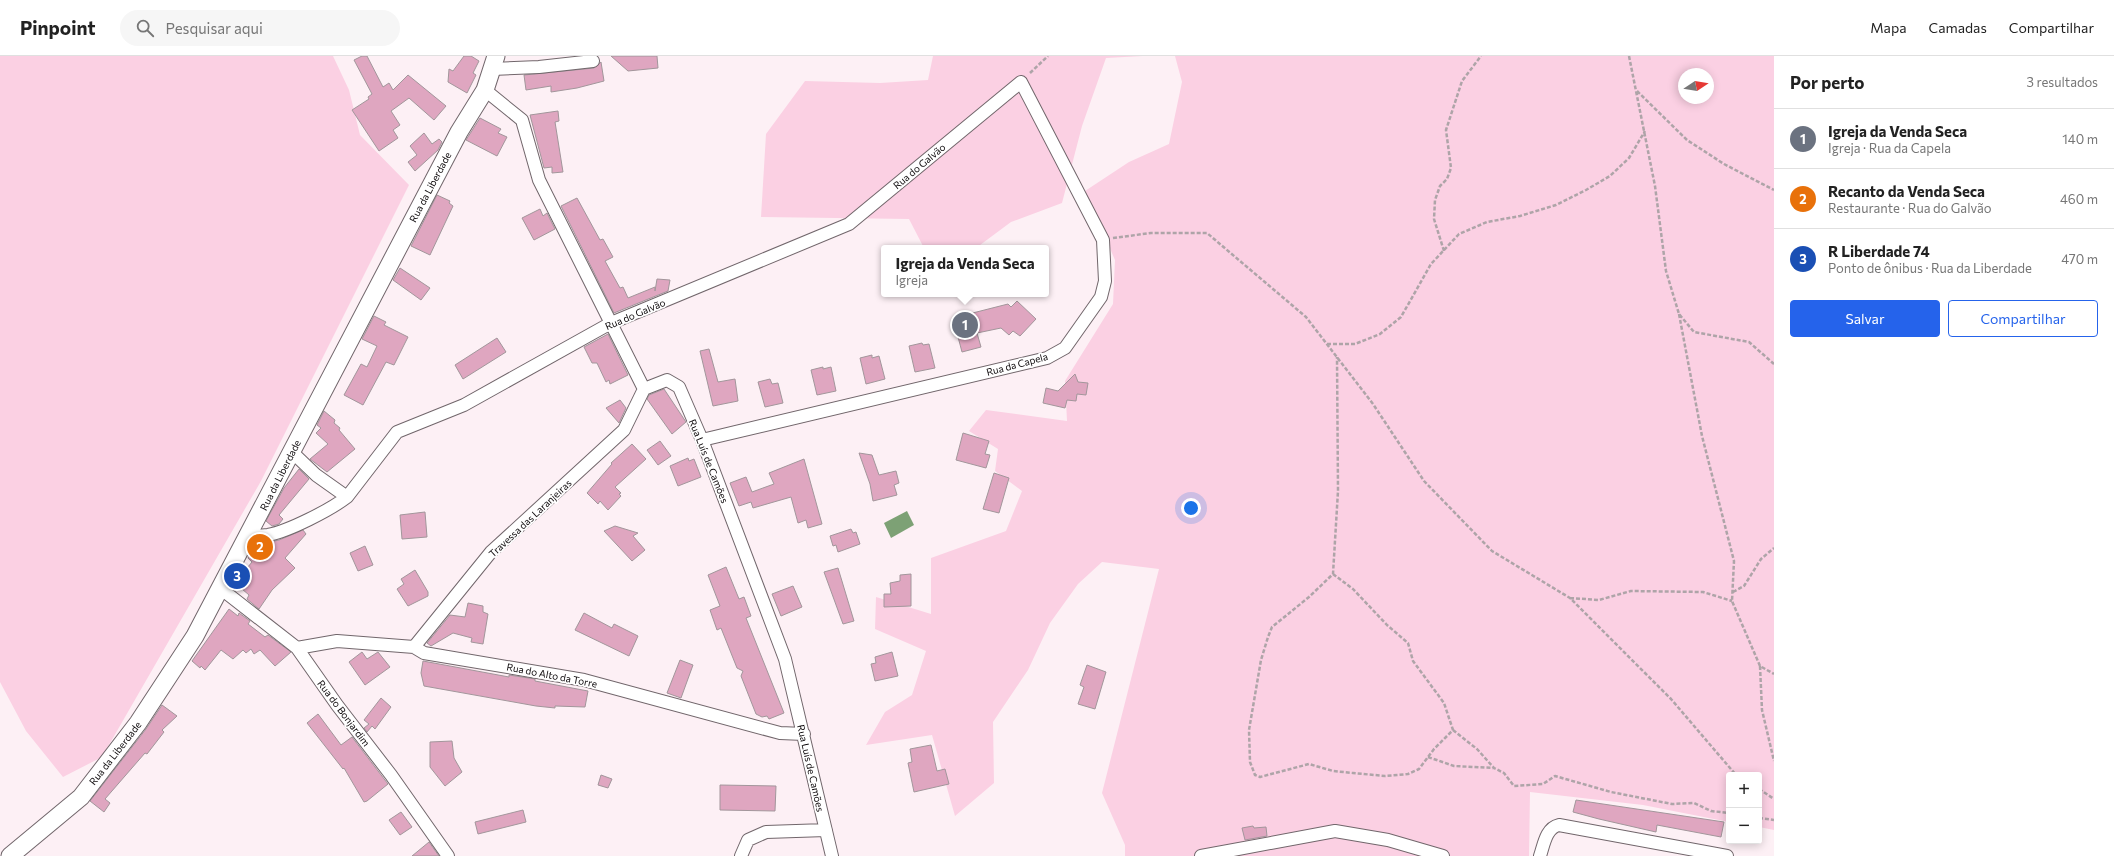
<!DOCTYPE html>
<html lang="pt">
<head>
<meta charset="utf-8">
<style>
  body { margin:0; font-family:Commissioner,sans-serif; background:#f6f6f6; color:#222 }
  .controls { position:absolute; right:12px; bottom:12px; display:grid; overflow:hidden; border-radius:4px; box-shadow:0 2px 10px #0003 }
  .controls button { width:36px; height:36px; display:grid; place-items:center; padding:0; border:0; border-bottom:1px solid #e0e0e0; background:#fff; color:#222; font:20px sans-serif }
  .compass { position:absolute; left:1678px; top:12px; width:36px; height:36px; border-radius:50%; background:#fff; box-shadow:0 2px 10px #0003; rotate:78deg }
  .you { position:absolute; left:1191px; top:452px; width:14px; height:14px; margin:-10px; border:3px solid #fff; border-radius:50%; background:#1a73e8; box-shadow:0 0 0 6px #1a73e833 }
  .badge { display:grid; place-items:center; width:26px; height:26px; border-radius:50%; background:#2563eb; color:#fff; font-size:13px; font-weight:700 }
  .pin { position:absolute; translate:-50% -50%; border:2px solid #fff; box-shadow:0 1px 4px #0006 }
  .popup { position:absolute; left:881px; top:189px; width:168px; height:52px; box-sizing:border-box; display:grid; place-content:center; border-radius:4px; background:#fff; filter:drop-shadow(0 1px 3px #0005); font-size:13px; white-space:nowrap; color:#767676 }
  .popup b { font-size:15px; color:#222 }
  .popup::after { content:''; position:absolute; left:50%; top:100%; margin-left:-8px; border:8px solid transparent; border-top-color:#fff }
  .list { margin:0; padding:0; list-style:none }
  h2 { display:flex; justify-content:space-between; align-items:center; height:52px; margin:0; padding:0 16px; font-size:17px }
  h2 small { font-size:13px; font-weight:400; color:#767676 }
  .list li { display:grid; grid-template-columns:26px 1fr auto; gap:12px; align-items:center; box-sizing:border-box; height:60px; padding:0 16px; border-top:1px solid #e0e0e0 }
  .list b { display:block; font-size:15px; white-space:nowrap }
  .list p { margin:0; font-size:13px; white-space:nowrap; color:#767676 }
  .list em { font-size:13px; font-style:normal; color:#767676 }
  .actions { display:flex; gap:8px; padding:12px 16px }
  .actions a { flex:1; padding:9px 0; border:1px solid #2563eb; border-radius:4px; text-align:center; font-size:14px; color:#2563eb }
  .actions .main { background:#2563eb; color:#fff }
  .icon { flex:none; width:22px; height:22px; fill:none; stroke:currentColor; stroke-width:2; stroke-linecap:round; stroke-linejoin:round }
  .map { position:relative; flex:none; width:1774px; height:800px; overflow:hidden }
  header { display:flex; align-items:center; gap:24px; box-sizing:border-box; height:56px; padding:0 20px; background:#fff; border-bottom:1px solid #e0e0e0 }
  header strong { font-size:19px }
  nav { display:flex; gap:22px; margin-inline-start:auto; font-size:14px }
  .search { width:280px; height:36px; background:#f6f6f6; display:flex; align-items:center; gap:10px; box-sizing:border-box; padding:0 14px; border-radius:22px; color:#767676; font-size:15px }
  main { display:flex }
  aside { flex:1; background:#fff }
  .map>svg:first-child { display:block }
  .green { fill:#fbd0e3; fill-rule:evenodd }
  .water { fill:#7da175 }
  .building { fill:#dfa6c0; stroke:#a2969b }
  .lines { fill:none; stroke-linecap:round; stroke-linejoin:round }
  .street-casing { stroke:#71666b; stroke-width:14 }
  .secondary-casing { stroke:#71666b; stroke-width:19 }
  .path { stroke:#aea4a8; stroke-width:2.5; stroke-dasharray:4 2; stroke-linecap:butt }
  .street { stroke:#fff; stroke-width:12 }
  .secondary { stroke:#fff; stroke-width:17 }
  .labels { text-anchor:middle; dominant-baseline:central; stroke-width:3.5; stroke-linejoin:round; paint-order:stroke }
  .street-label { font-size:10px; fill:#0e0a0c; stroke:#fff }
</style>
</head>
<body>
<header>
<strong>Pinpoint</strong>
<div class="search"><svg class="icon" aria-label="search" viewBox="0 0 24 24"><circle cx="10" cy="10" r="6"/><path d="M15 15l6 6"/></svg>Pesquisar aqui</div>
<nav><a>Mapa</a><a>Camadas</a><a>Compartilhar</a></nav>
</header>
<main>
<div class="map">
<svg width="1774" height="800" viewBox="0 0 1774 800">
  <rect width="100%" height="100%" fill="#fdf0f5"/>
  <!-- green -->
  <path class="green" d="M0,0H333L349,34L360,79L409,129L261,425L102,701L63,721L26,675L0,626Z
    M933,0H1143L1106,2L1082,70L1062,147L1011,166L976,192H924L909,163L761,161L766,78L805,25L880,27L928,24Z
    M1175,0H1774V774L1759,771V719H1729V766L1643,749L1530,736L1529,800H1125V789L1102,737L1159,513L1102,506L1078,528L1050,567L1028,614L993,666L994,727L955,760L932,679L866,689L885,656L912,639L926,595L875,573L876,541L931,558V502L1006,475L1022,435L995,415L998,393L969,375L986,354L1067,365L1065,325L1113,248L1115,204L1085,135L1129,106L1169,88L1182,26ZM1684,18H1708V42H1684Z"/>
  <!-- water -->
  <path class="water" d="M907,455L914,469L891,482L884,467Z"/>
  <!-- building -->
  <path class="building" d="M362,0H367L383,31L389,27L393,34L408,19L446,50L434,64L409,42L391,55L400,69L393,74L398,82L379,95L352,54L369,43L368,41L372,38L354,4Z
    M464,0H471L479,5L473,17L476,19L467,37L448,26L449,13L453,15Z
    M611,0H657L658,12L628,15Z
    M601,6L604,25L577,32L551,36V30L526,34L524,19L594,12Z
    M558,55L559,65L555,66L563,116L552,117V111L544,112L530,59Z
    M480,62L501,73L498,77L507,81L497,100L466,84Z
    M424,77L432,88L439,83L442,86L438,94L415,115L408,106L417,99L410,90Z
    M437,139L450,145L449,147L453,150L430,199L411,190Z
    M577,142L600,184L603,183L613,201L605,205L620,232L623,231L628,242L655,231V235L657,223L670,224L668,235L614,257L561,150Z
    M540,153L543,160L547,157L555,173L534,184L522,162Z
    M400,212L430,232L421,244L393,224Z
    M1017,245L1036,263L1020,280L1013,275L1009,279L1001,272L977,277L981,291L962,296L953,262L1008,248L1011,251Z
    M374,260L386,266L384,269L408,281L394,309L386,306L363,349L344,339L361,308L367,311L377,290L362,283Z
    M608,278L628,319L610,328L609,324L606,326L597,307H592L584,291Z
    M497,282L506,296L463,323L455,309Z
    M922,287L923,289L929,288L935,312L915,316L909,290Z
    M709,293L718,326L735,323L738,345L713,350L700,295Z
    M872,299V302L879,300L885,323L866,328L860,302Z
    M823,311V313L831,311L836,335L817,339L811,314Z
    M1075,318L1078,326L1088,327L1086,339L1077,338L1076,345L1067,344L1065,352L1043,347L1046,332L1058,335Z
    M770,323L772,328L778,327L783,347L765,351L758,326Z
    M664,333L686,366L672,378L647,343L649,339Z
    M620,344L626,352L619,367L606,352Z
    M324,355L335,364L334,367L340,372L339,374L355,393L327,416L310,403L328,388L316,377L321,372L317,369Z
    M963,377L989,385L985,398L990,399L986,412L956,404Z
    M660,385L671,400L658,409L647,394Z
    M632,388L646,403L615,431L621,437L619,438L621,440L608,454L600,445L598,448L587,437L612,408L611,407Z
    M859,397L872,399L879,419L896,415L899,427L894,429L897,439L873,445L870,428Z
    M688,402L689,405L694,403L701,421L678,430L670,410Z
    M804,403L822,468L808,472L806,464L798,467L791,441L753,452L751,446L739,450L730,427L746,421L752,436L774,428L769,417Z
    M299,413L309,423L279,459L283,463L279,468L272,470L266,465L284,432Z
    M994,417L1009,422L999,457L983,453Z
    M425,456L427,481L402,483L400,459Z
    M615,470L638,477L633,480L645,494L632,505L604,475Z
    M851,473L853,477L856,476L860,488L838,496L836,489L833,490L830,480Z
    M303,474L306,478L285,502L295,512L272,534L259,553L247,543L249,539L235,527L252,506L248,502L257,489L279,484Z
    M365,490L373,509L358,515L350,497Z
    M726,511L739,543L744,541L751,560L746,562L784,657L769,663L767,660L762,661L756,658L741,620L743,615L737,612L721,572L717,574L710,554L720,550L708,519Z
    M838,512L854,565L843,568L824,516Z
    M415,514L428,536V540L408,550L397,533L404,528L401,523Z
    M911,518V550L884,551V538H891L890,527L900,525V519Z
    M793,530L802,551L781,560L772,538Z
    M468,547L483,550V556L488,558L483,588L471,586L472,582L453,577L431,590L427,587L450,559L465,561Z
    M229,553L238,560L239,557L250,565L248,568L265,581L268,579L291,596L275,610L260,594L254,598L251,593L246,597L243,594L233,603L221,594L205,614L201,610L200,612L192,605Z
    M584,557L612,572L614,568L638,580L629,600L575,574Z
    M362,596L367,603L378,596L390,611L365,629L349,606Z
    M892,596L898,620L875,625L871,608L876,607L875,601Z
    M680,604L693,609L681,642L667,637Z
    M423,605L509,621V619L535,623V625L588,635L585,651L555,650V652L536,650L424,630L421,617Z
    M1087,609L1106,616L1095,653L1078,648L1084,631L1080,629Z
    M381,642L391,651L375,673L372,670L367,676L364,672L369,668L364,664Z
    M162,649L177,660L162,674L164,676L147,698L145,697L105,743L110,747L104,756L90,745L146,673Z
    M318,658L341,689L352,681L388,728L367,745L364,746L344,712L343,713L307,667Z
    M452,685L454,702L462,716L445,730L430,711V686Z
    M931,689L937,715L945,713L949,728L914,736L908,707L912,706L910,693Z
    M601,719L612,723L608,732L598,729Z
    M720,729L776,730L775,755L720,754Z
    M1576,744L1724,766L1721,781L1657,769L1656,776L1599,763L1573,756Z
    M523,754L526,766L478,778L475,766Z
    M401,756L412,771L400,779L389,764Z
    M1253,770L1254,772L1266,771L1267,780L1245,784L1242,772Z
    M429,786L439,800H412Z"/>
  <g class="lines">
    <!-- street casing -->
    <g class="street-casing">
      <path id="street" d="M492,13L539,11L593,5
        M485,34L522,64L539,124L644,333L667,324L679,331L702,384L785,603L832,800
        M292,396L316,419L347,441
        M249,479C255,479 262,480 268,479C289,475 330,454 347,441L397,376L464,349L611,267L849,168L1021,26L1103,184L1105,225L1101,241L1065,292L1047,302L702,384
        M220,532L297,592L337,649L391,719L448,800
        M414,591L491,496L624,374L644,333
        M297,592L337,585L414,591L424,597L584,624L780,677L804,678
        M741,800L748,784L766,776L826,774
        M1201,800L1335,775L1388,784L1443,800
        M1540,800C1544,788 1546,772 1559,769L1727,800"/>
    </g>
    <!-- secondary casing -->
    <g class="secondary-casing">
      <path id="secondary" d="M10,800L81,741L138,667L195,580L459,76L485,34L496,0"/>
    </g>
    <!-- path -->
    <path class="path" d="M1629,0L1655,130L1666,215L1679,258L1694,276L1749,286L1774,308
      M1030,17L1048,0
      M1637,35L1687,84L1724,108L1774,134
      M1113,182L1151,177H1207L1306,261L1373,348L1424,425L1492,495L1570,542L1671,643L1736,719
      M1444,195L1434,163L1435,144L1440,130L1447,123L1451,112L1446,74L1462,25L1481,0
      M1679,258L1702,380L1734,505L1732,545L1760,610L1774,618
      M1327,288H1355L1380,278L1401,261L1431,208L1459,178L1487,166L1520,160L1556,149L1586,134L1610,120L1629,102L1645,75
      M1333,518L1353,533L1387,569L1408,587L1413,605L1444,647L1453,674L1434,693L1419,713L1408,718L1385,720L1353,717L1333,715L1309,708L1260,721L1255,719L1250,706L1249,674L1261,604L1268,581L1272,571L1309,541L1333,518L1338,435L1337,301
      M1733,536L1744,530L1761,503L1774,492
      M1570,542L1599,544L1631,535L1703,536L1732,545
      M1760,610L1762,654L1774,705
      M1453,674L1477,693L1494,712L1504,717L1514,730L1543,728L1555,720L1611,736L1672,748L1694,747L1711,755L1729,757
      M1428,701L1454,710L1494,712
      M1759,733L1774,743
      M1759,762L1774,764"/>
    <!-- street -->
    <use href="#street" class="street"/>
    <!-- secondary -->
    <use href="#secondary" class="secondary"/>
  </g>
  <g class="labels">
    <!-- street labels -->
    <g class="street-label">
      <text transform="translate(919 110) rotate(-40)">Rua do Galvão</text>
      <text transform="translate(430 131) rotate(-62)">Rua da Liberdade</text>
      <text transform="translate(635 258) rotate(-23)">Rua do Galvão</text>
      <text transform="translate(1017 308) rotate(-15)">Rua da Capela</text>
      <text transform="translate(709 405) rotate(68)">Rua Luís de Camões</text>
      <text transform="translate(280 419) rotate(-63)">Rua da Liberdade</text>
      <text transform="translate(530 462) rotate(-43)">Travessa das Laranjeiras</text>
      <text transform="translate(552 619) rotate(11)">Rua do Alto da Torre</text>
      <text transform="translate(344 657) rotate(53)">Rua do Bonjardim</text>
      <text transform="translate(115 697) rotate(-52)">Rua da Liberdade</text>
      <text transform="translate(811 712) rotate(77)">Rua Luís de Camões</text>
    </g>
  </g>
</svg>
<div class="controls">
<button>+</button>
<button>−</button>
</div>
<svg class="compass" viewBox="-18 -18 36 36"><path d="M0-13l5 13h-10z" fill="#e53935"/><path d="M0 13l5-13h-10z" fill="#767676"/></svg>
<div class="you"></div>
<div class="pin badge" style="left:965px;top:269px;background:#6b7280">1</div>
<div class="popup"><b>Igreja da Venda Seca</b>Igreja</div>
<div class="pin badge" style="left:260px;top:491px;background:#e8710a">2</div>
<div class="pin badge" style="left:237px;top:520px;background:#1a4fb4">3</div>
</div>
<aside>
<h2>Por perto<small>3 resultados</small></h2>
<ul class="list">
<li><span class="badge" style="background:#6b7280">1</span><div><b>Igreja da Venda Seca</b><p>Igreja · Rua da Capela</p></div><em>140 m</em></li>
<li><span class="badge" style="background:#e8710a">2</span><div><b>Recanto da Venda Seca</b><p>Restaurante · Rua do Galvão</p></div><em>460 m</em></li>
<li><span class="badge" style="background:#1a4fb4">3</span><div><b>R Liberdade 74</b><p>Ponto de ônibus · Rua da Liberdade</p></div><em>470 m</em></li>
</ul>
<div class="actions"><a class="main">Salvar</a><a>Compartilhar</a></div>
</aside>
</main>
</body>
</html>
